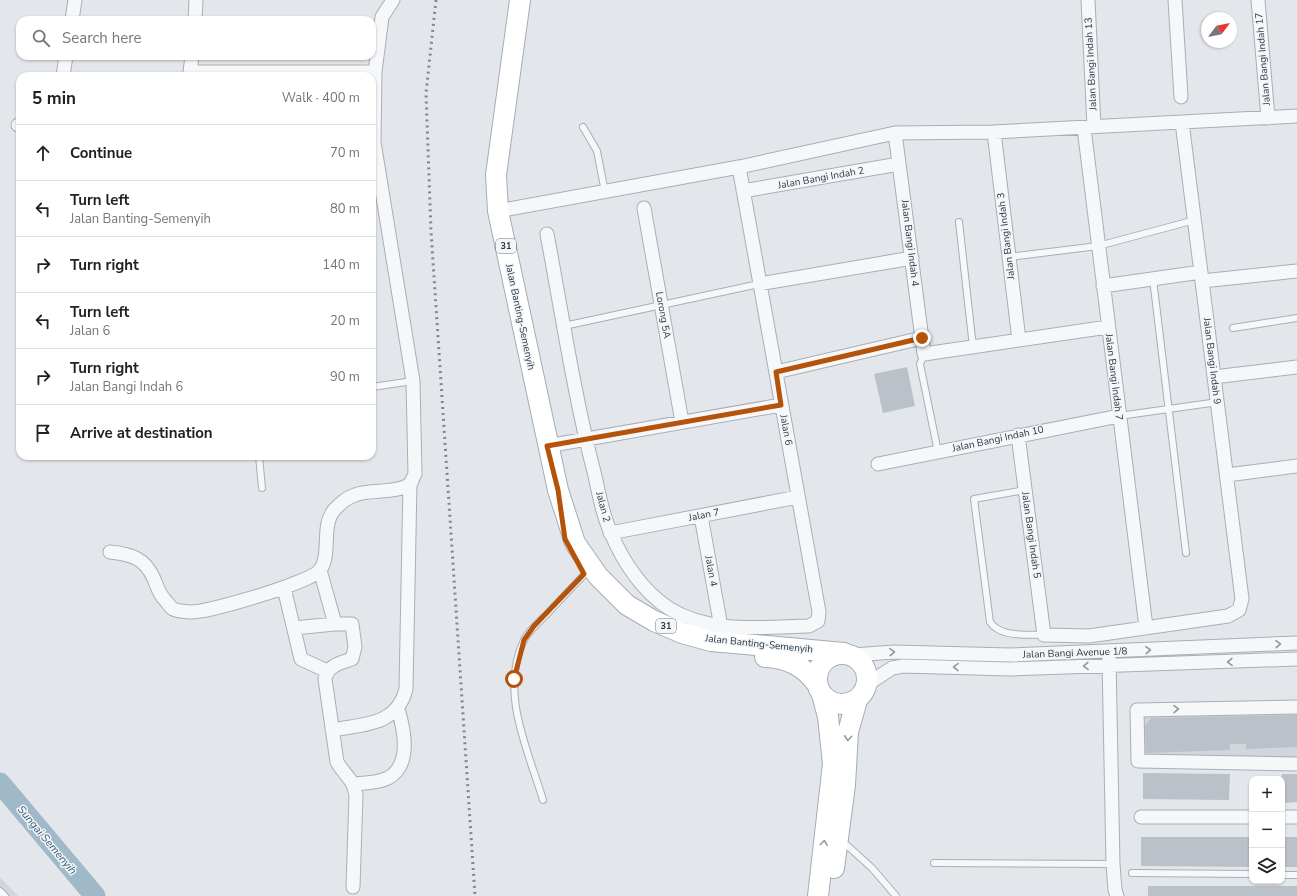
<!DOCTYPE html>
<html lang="en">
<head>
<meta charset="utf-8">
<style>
  body { margin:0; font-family:"Nunito Sans",sans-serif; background:#f6f6f6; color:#222 }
  .controls { position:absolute; right:12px; bottom:12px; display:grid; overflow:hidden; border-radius:8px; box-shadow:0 1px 3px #0004 }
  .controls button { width:36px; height:36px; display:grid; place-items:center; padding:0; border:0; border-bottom:1px solid #e0e0e0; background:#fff; color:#222; font:20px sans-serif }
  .compass { position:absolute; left:1201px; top:12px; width:36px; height:36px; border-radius:50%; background:#fff; box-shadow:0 1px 3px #0004; rotate:58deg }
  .stop { position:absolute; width:12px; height:12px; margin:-9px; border:3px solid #b45309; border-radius:50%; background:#fff }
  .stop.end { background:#b45309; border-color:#fff; box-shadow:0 1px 4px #0008 }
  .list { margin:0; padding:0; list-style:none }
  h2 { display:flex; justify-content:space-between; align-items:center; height:52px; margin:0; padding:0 16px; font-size:17px }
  h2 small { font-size:13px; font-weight:400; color:#767676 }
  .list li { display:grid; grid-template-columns:26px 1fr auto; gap:12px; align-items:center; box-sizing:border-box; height:56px; padding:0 16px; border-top:1px solid #e0e0e0 }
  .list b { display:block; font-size:15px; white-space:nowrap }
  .list p { margin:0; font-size:13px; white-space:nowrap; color:#767676 }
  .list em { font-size:13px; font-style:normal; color:#767676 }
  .icon { flex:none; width:22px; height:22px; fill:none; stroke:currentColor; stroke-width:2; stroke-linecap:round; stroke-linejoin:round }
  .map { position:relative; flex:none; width:1297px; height:896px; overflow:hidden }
  .search { position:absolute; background:#fff; box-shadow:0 1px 3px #0004; left:16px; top:16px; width:360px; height:44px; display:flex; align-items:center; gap:10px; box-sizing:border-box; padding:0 14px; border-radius:12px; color:#767676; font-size:15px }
  .panel { position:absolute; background:#fff; box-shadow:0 1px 3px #0004; left:16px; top:72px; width:360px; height:388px; border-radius:12px }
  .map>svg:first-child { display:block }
  .built { fill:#d1d6dd }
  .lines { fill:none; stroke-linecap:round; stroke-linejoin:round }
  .river { stroke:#9fb9c9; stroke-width:21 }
  .building { fill:#bac1c8 }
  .service-casing { stroke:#a8afb5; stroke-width:8 }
  .minor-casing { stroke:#a8afb5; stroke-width:15 }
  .primary-casing { stroke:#a3adb6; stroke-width:22 }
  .service { stroke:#f6f7f9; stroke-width:6 }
  .minor { stroke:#f6f7f9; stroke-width:13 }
  .primary { stroke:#fff; stroke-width:20 }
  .rail { stroke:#7d8894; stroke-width:3; stroke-dasharray:2 4; stroke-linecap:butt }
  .oneway { stroke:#90979e }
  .oneway2 { stroke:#959ba1 }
  .route { stroke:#b45309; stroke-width:5 }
  .labels { text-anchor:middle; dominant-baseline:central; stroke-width:3; stroke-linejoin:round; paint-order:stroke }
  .shield { fill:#f3f6f8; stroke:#677079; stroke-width:1 }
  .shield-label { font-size:9px; font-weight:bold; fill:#2b3743 }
  .street-label { font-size:10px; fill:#2b3743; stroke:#f3f6f8 }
  .water-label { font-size:11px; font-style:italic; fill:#365a76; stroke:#f3f6f8 }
</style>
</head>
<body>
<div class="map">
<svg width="1297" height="896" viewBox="0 0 1297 896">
  <rect width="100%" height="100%" fill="#e3e7eb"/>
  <!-- built -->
  <path class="built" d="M1297,710V759L1141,756L1142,714Z
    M0,877L18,896H0Z"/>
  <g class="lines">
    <!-- river -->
    <path class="river" d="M0,783L95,896"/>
  </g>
  <!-- building -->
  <path class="building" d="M907,367L915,406L883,413L874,374Z
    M1297,715V747L1246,749V744H1230V750L1146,753L1145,726L1151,718Z
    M1143,773L1230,774L1229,800L1143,799Z
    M1282,774H1297V802L1282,803Z
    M1141,837H1252V867L1141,866Z
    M1282,837H1297V867H1282Z
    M1148,886H1297V896H1148Z"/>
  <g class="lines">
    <!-- service casing -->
    <g class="service-casing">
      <path id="service" d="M583,127L597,151L605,192
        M959,222L973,347
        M1009,257L1098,246L1195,220
        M1153,279L1186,553
        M564,326L759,284
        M1233,328L1297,318
        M924,354L920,364L938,452
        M372,387L413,381
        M1119,416L1218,402
        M259,456L262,488
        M1025,490L974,499L990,622C1001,638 1027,634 1044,635
        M543,800C528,750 499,692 524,640C530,629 540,621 548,613C560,600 572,587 584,575
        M841,840L872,868L896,896
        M934,863L1113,864
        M1132,873L1252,874
        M1282,875H1297
        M0,891L5,896"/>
    </g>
    <!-- minor casing -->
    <g class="minor-casing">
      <path id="minor" d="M1088,0L1094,127
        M1175,0L1181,97
        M1258,0L1268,118
        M72,20L75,0
        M195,20L196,0
        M190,72L192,56
        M63,76L66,56
        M190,76V72H375
        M18,125H20
        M1084,128L1146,627
        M994,132L1019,340
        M895,133L924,354L1108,327
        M743,191L899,164
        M644,208L682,422
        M498,211L739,167L895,133L994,132L1297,116
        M547,234C562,314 574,394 594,472C599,492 602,515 611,533C623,562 643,592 670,609C711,634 763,627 809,626L818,621L819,612L739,167
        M1202,281L1297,271
        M759,284L912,258
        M1103,286L1201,272
        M776,372L922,338
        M1214,377L1297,367
        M1018,435L1044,635L1089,636L1228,616L1239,610L1242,599L1182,122
        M547,446L781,405
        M878,464L1119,416
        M1227,475L1297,466
        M701,516L721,627
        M610,533L798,497
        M110,552C131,554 145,558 154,579C157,586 159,594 165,600C167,602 170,607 173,609C177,611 187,612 191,612C209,612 310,583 320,570C332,554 320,525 335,509C341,503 346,498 355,495C369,489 400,494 411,483C412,481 413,477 415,474L413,381L374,142L375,72L382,17L393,0
        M284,588L301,659L327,671
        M335,624H352L355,647L352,659C340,663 328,665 325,679L337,762C345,776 353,778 356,795L353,887
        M294,628L335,624L320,570
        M853,655L894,652L1010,655L1297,643
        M1109,658L1113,864L1115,890L1117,896
        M868,684L892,668L903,666L1009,669L1297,659
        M1297,707L1137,710L1138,761L1297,764
        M332,730C363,724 397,726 406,689L410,483
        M354,784C365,783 378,783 388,778C412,765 404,729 398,709
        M1141,817H1252
        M1282,817H1297"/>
    </g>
    <!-- primary casing -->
    <g class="primary-casing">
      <path id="primary" d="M520,0L496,175L498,211L558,490L575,543L598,576L627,605L654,621L682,633L711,641L844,653
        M817 679a25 25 0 1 1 50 0a25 25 0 1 1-50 0Z
        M765,657C788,658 804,666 817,684
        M834,868L845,785L848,732L857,700
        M818,896L833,764L828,717L822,694"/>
    </g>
    <!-- service -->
    <use href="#service" class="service"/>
    <!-- minor -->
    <use href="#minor" class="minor"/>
    <!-- primary -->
    <use href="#primary" class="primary"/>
    <!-- rail -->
    <path class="rail" d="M436,0L426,93L431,231L475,896"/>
  </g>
  <!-- one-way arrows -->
  <defs><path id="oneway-chevron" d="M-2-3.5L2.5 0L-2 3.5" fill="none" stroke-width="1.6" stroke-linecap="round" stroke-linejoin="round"/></defs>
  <g class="oneway">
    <use href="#oneway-chevron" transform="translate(1278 644) rotate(-3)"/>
    <use href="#oneway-chevron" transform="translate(1148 650) rotate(-3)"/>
    <use href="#oneway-chevron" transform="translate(892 652) rotate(-3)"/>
    <use href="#oneway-chevron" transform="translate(1230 662) rotate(178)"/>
    <use href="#oneway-chevron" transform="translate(1086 666) rotate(178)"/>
    <use href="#oneway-chevron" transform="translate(956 667) rotate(-179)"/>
    <use href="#oneway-chevron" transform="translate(1176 709) rotate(-1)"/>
  </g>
  <g class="oneway2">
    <use href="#oneway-chevron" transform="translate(848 738) rotate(94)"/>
    <use href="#oneway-chevron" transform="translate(824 843) rotate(-83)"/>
  </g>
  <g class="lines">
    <!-- route -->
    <path class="route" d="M514,679L524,640L534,626L584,574L565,539L558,490L547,446L781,405L776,372L922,338"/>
  </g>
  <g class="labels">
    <!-- shield labels -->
    <g class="shield">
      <rect x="496" y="239" width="20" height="14" rx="3"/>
      <rect x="656" y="619" width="20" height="14" rx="3"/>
    </g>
    <g class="shield-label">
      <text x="506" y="246">31</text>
      <text x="666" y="626">31</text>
    </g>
    <!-- street labels -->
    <g class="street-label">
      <text transform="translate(1263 59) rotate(-95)">Jalan Bangi Indah 17</text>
      <text transform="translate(1091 64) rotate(-93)">Jalan Bangi Indah 13</text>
      <text transform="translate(821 178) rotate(-10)">Jalan Bangi Indah 2</text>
      <text transform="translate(1006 236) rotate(-97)">Jalan Bangi Indah 3</text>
      <text transform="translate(910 243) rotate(83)">Jalan Bangi Indah 4</text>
      <text transform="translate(663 315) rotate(80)">Lorong 5A</text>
      <text transform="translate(520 317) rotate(78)">Jalan Banting-Semenyih</text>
      <text transform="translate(1212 361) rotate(83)">Jalan Bangi Indah 9</text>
      <text transform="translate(1114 377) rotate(83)">Jalan Bangi Indah 7</text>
      <text transform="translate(786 430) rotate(80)">Jalan 6</text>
      <text transform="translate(998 439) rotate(-12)">Jalan Bangi Indah 10</text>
      <text transform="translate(603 507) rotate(75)">Jalan 2</text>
      <text transform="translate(704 515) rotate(-11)">Jalan 7</text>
      <text transform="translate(1031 535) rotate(82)">Jalan Bangi Indah 5</text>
      <text transform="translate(711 571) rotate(80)">Jalan 4</text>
      <text transform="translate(759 644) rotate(6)">Jalan Banting-Semenyih</text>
      <text transform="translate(1075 653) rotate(-2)">Jalan Bangi Avenue 1/8</text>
    </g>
    <!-- water labels -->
    <g class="water-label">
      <text transform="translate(47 840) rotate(50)">Sungai Semenyih</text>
    </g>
  </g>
</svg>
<div class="controls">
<button>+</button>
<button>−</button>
<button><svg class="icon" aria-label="layers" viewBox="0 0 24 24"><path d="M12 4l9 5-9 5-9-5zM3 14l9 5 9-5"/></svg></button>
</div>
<svg class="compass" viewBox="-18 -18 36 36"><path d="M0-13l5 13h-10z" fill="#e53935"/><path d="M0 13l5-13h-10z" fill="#767676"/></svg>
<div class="stop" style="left:514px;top:679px"></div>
<div class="stop end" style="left:922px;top:338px"></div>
<div class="search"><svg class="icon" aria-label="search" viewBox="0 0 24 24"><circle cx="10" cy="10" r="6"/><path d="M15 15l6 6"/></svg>Search here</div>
<section class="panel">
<h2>5 min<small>Walk · 400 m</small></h2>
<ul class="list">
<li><svg class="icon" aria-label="ahead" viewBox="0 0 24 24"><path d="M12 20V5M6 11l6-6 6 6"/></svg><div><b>Continue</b></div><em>70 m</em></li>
<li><svg class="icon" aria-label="left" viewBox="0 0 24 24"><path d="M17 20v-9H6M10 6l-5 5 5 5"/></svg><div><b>Turn left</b><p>Jalan Banting-Semenyih</p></div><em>80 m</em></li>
<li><svg class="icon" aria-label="right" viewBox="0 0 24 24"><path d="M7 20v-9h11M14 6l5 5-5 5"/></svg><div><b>Turn right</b></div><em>140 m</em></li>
<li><svg class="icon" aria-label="left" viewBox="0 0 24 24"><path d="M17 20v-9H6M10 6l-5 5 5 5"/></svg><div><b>Turn left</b><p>Jalan 6</p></div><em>20 m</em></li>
<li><svg class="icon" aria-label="right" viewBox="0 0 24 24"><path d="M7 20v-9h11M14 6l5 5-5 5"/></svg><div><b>Turn right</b><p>Jalan Bangi Indah 6</p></div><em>90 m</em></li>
<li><svg class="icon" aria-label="arrive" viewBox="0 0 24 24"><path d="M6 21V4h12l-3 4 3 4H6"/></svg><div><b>Arrive at destination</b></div></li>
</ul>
</section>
</div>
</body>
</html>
